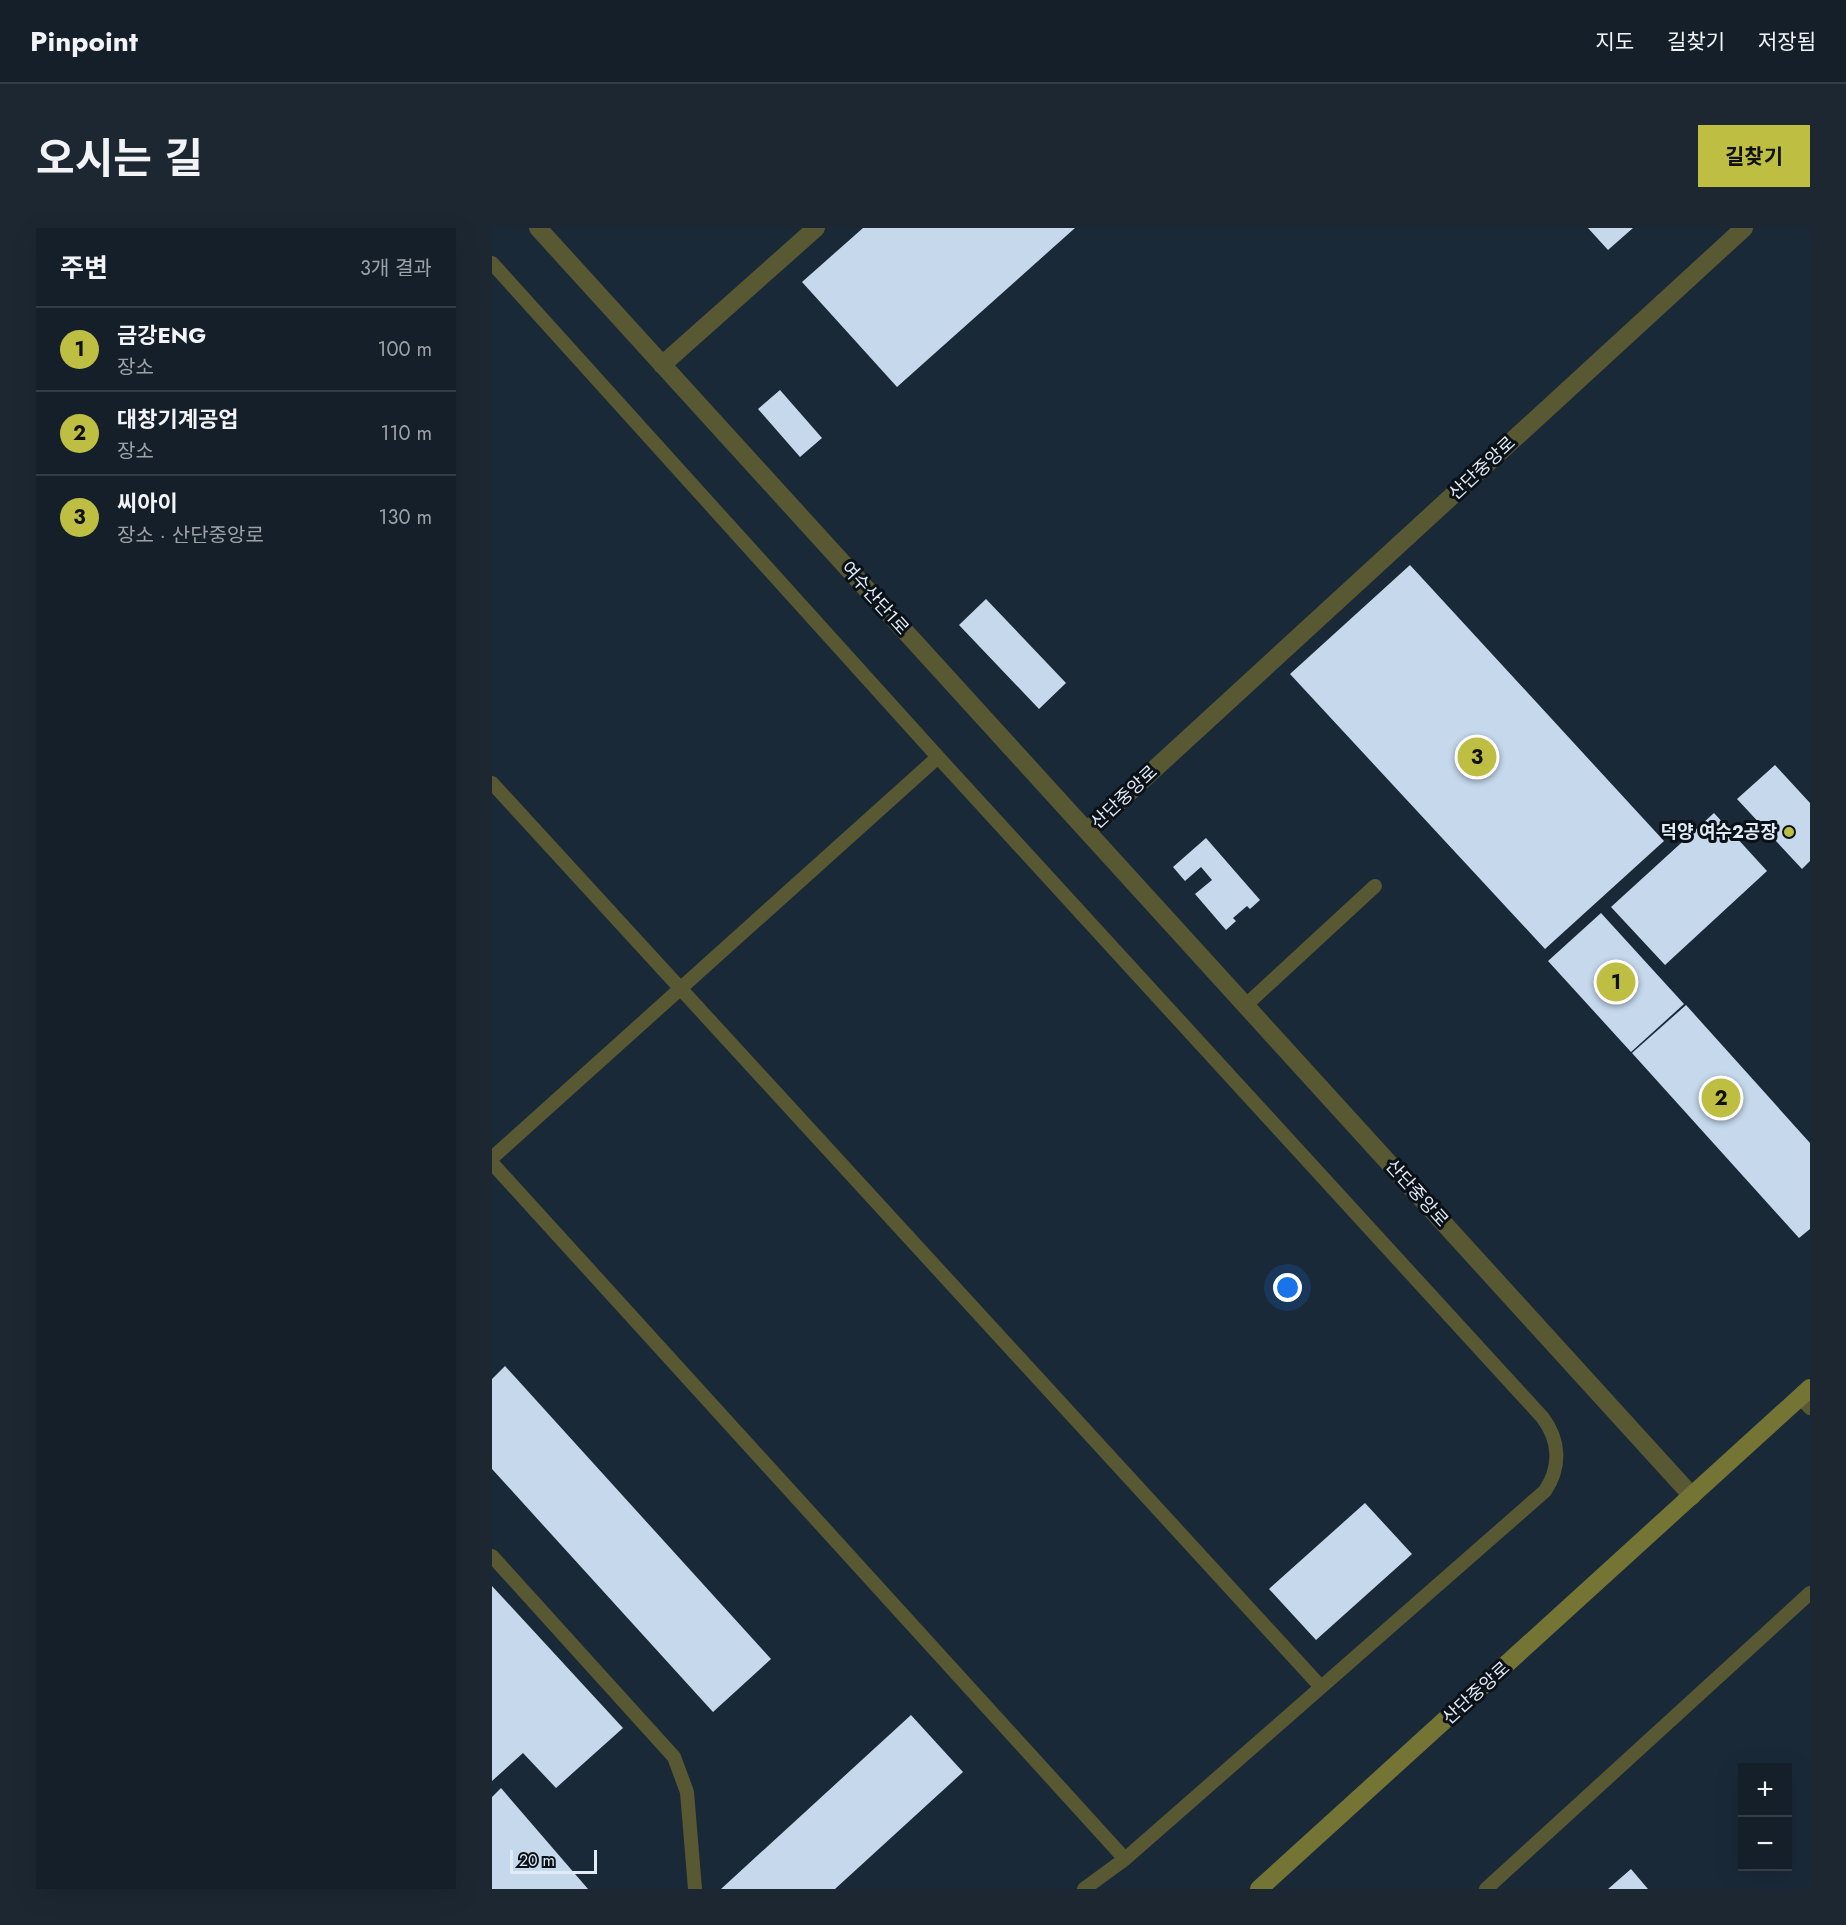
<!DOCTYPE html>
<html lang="ko">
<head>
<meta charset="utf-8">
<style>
  body { margin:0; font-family:Jost,"Noto Sans KR",sans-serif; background:#1d2732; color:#f1f3f6 }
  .controls { position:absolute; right:18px; bottom:18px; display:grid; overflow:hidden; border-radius:0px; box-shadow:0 6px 24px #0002 }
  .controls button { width:54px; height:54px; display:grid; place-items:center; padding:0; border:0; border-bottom:2px solid #333d47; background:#141f2a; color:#f1f3f6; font:30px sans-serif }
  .scale { position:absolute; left:18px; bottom:15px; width:87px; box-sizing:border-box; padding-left:6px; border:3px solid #e1ebf5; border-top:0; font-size:16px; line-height:21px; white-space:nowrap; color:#e1ebf5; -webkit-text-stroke:4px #0b1118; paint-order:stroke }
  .you { position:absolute; left:796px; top:1060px; width:21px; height:21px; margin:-15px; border:4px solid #fff; border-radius:50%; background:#1a73e8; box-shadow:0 0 0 9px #1a73e833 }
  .badge { display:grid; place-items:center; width:39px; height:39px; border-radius:50%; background:#bebf42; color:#111; font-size:20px; font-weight:700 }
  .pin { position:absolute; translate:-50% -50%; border:3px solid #fff; box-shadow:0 2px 6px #0006 }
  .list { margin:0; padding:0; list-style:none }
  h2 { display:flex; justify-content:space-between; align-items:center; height:78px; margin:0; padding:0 24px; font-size:26px }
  h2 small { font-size:20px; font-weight:400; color:#9da2a8 }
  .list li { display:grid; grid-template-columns:39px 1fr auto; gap:18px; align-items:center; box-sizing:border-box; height:84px; padding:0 24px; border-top:2px solid #333d47 }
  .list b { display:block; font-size:22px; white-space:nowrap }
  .list p { margin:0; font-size:20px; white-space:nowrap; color:#9da2a8 }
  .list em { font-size:20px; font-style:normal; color:#9da2a8 }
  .map { position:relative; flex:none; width:1318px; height:1661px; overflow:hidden; border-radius:0px }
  header { display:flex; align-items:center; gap:36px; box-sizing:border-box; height:84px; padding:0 30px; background:#141f2a; border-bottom:2px solid #333d47 }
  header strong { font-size:28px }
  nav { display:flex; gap:33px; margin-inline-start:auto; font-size:21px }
  .intro { display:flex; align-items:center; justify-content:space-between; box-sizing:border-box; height:144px; padding:0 36px }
  h1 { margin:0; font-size:42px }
  .button { padding:15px 27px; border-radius:0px; background:#bebf42; color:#111; font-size:21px; font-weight:700 }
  main { display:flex; gap:36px; padding:0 36px }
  aside { flex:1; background:#141f2a; border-radius:0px; box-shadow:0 6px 24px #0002 }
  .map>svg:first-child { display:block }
  .building { fill:#c5d8ec }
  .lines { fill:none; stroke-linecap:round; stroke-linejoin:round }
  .lane { stroke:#585932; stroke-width:14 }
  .street { stroke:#585932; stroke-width:18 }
  .secondary { stroke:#747534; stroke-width:18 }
  .poi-dot { fill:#bebf42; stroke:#0b1118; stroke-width:2 }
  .labels { text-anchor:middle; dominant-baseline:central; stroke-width:6; stroke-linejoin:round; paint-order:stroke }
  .street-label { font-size:18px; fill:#e1ebf5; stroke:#0b1118 }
  .poi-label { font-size:18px; font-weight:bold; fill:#e1ebf5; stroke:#0b1118; text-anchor:end }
</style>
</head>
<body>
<header>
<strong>Pinpoint</strong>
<nav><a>지도</a><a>길찾기</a><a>저장됨</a></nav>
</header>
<div class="intro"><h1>오시는 길</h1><a class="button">길찾기</a></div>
<main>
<aside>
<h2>주변<small>3개 결과</small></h2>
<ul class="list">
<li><span class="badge">1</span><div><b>금강ENG</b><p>장소</p></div><em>100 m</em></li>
<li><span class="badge">2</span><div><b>대창기계공업</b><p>장소</p></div><em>110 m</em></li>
<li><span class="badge">3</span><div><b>씨아이</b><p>장소 · 산단중앙로</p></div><em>130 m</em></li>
</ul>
</aside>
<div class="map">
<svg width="1318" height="1661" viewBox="0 0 1318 1661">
  <rect width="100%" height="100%" fill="#1a2938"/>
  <!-- building -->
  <path class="building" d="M371,0H583L405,159L310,54Z
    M1096,0H1141L1116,22Z
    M288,162L330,210L308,229L266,181Z
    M918,337L1172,613L1053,721L798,446Z
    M494,371L574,455L547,481L467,397Z
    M1283,537L1318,575V633L1310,641L1245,571Z
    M1222,585L1275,643L1173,737L1119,679Z
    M714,610L768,672L758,681L755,678L741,690L744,693L734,702L703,666L720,652L709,639L693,653L681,639Z
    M1109,685L1192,776L1139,824L1056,733Z
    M1194,777L1318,915V1001L1307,1010L1140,825Z
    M13,1138L279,1431L221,1484L0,1241V1151Z
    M873,1275L920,1326L824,1412L777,1361Z
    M0,1358L131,1500L64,1560L31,1525L0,1553Z
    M419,1487L471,1544L343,1661H229Z
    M9,1560L96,1661H0V1569Z
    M1139,1641L1156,1661H1116Z"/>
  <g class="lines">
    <!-- lane -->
    <path class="lane" d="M0,35L446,529
      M0,555L829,1459
      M754,777L883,658
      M0,930L446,529L1051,1190C1068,1213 1069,1239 1053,1263L633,1631L592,1661
      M0,935L633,1631
      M1308,1169L1318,1180
      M0,1328L182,1529L195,1564L203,1661
      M994,1661L1318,1365"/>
    <!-- street -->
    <path class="street" d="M46,0L1200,1268
      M170,137L324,0
      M595,603L1252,0"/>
    <!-- secondary -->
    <path class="secondary" d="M767,1661L1318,1160"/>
  </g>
  <!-- markers -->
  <circle class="poi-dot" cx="1297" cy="604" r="6"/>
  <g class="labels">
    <!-- street labels -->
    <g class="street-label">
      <text transform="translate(990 240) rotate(-43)">산단중앙로</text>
      <text transform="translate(383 370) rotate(48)">여수산단1로</text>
      <text transform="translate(632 569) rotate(-43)">산단중앙로</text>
      <text transform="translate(925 965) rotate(48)">산단중앙로</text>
      <text transform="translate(984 1465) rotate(-42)">산단중앙로</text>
    </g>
    <!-- poi labels -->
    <g class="poi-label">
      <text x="1285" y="604">덕양 여수2공장</text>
    </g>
  </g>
</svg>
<div class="controls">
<button>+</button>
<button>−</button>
</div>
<div class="scale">20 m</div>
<div class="you"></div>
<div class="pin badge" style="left:1124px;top:754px">1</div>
<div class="pin badge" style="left:1229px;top:870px">2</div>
<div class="pin badge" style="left:985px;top:529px">3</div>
</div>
</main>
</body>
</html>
